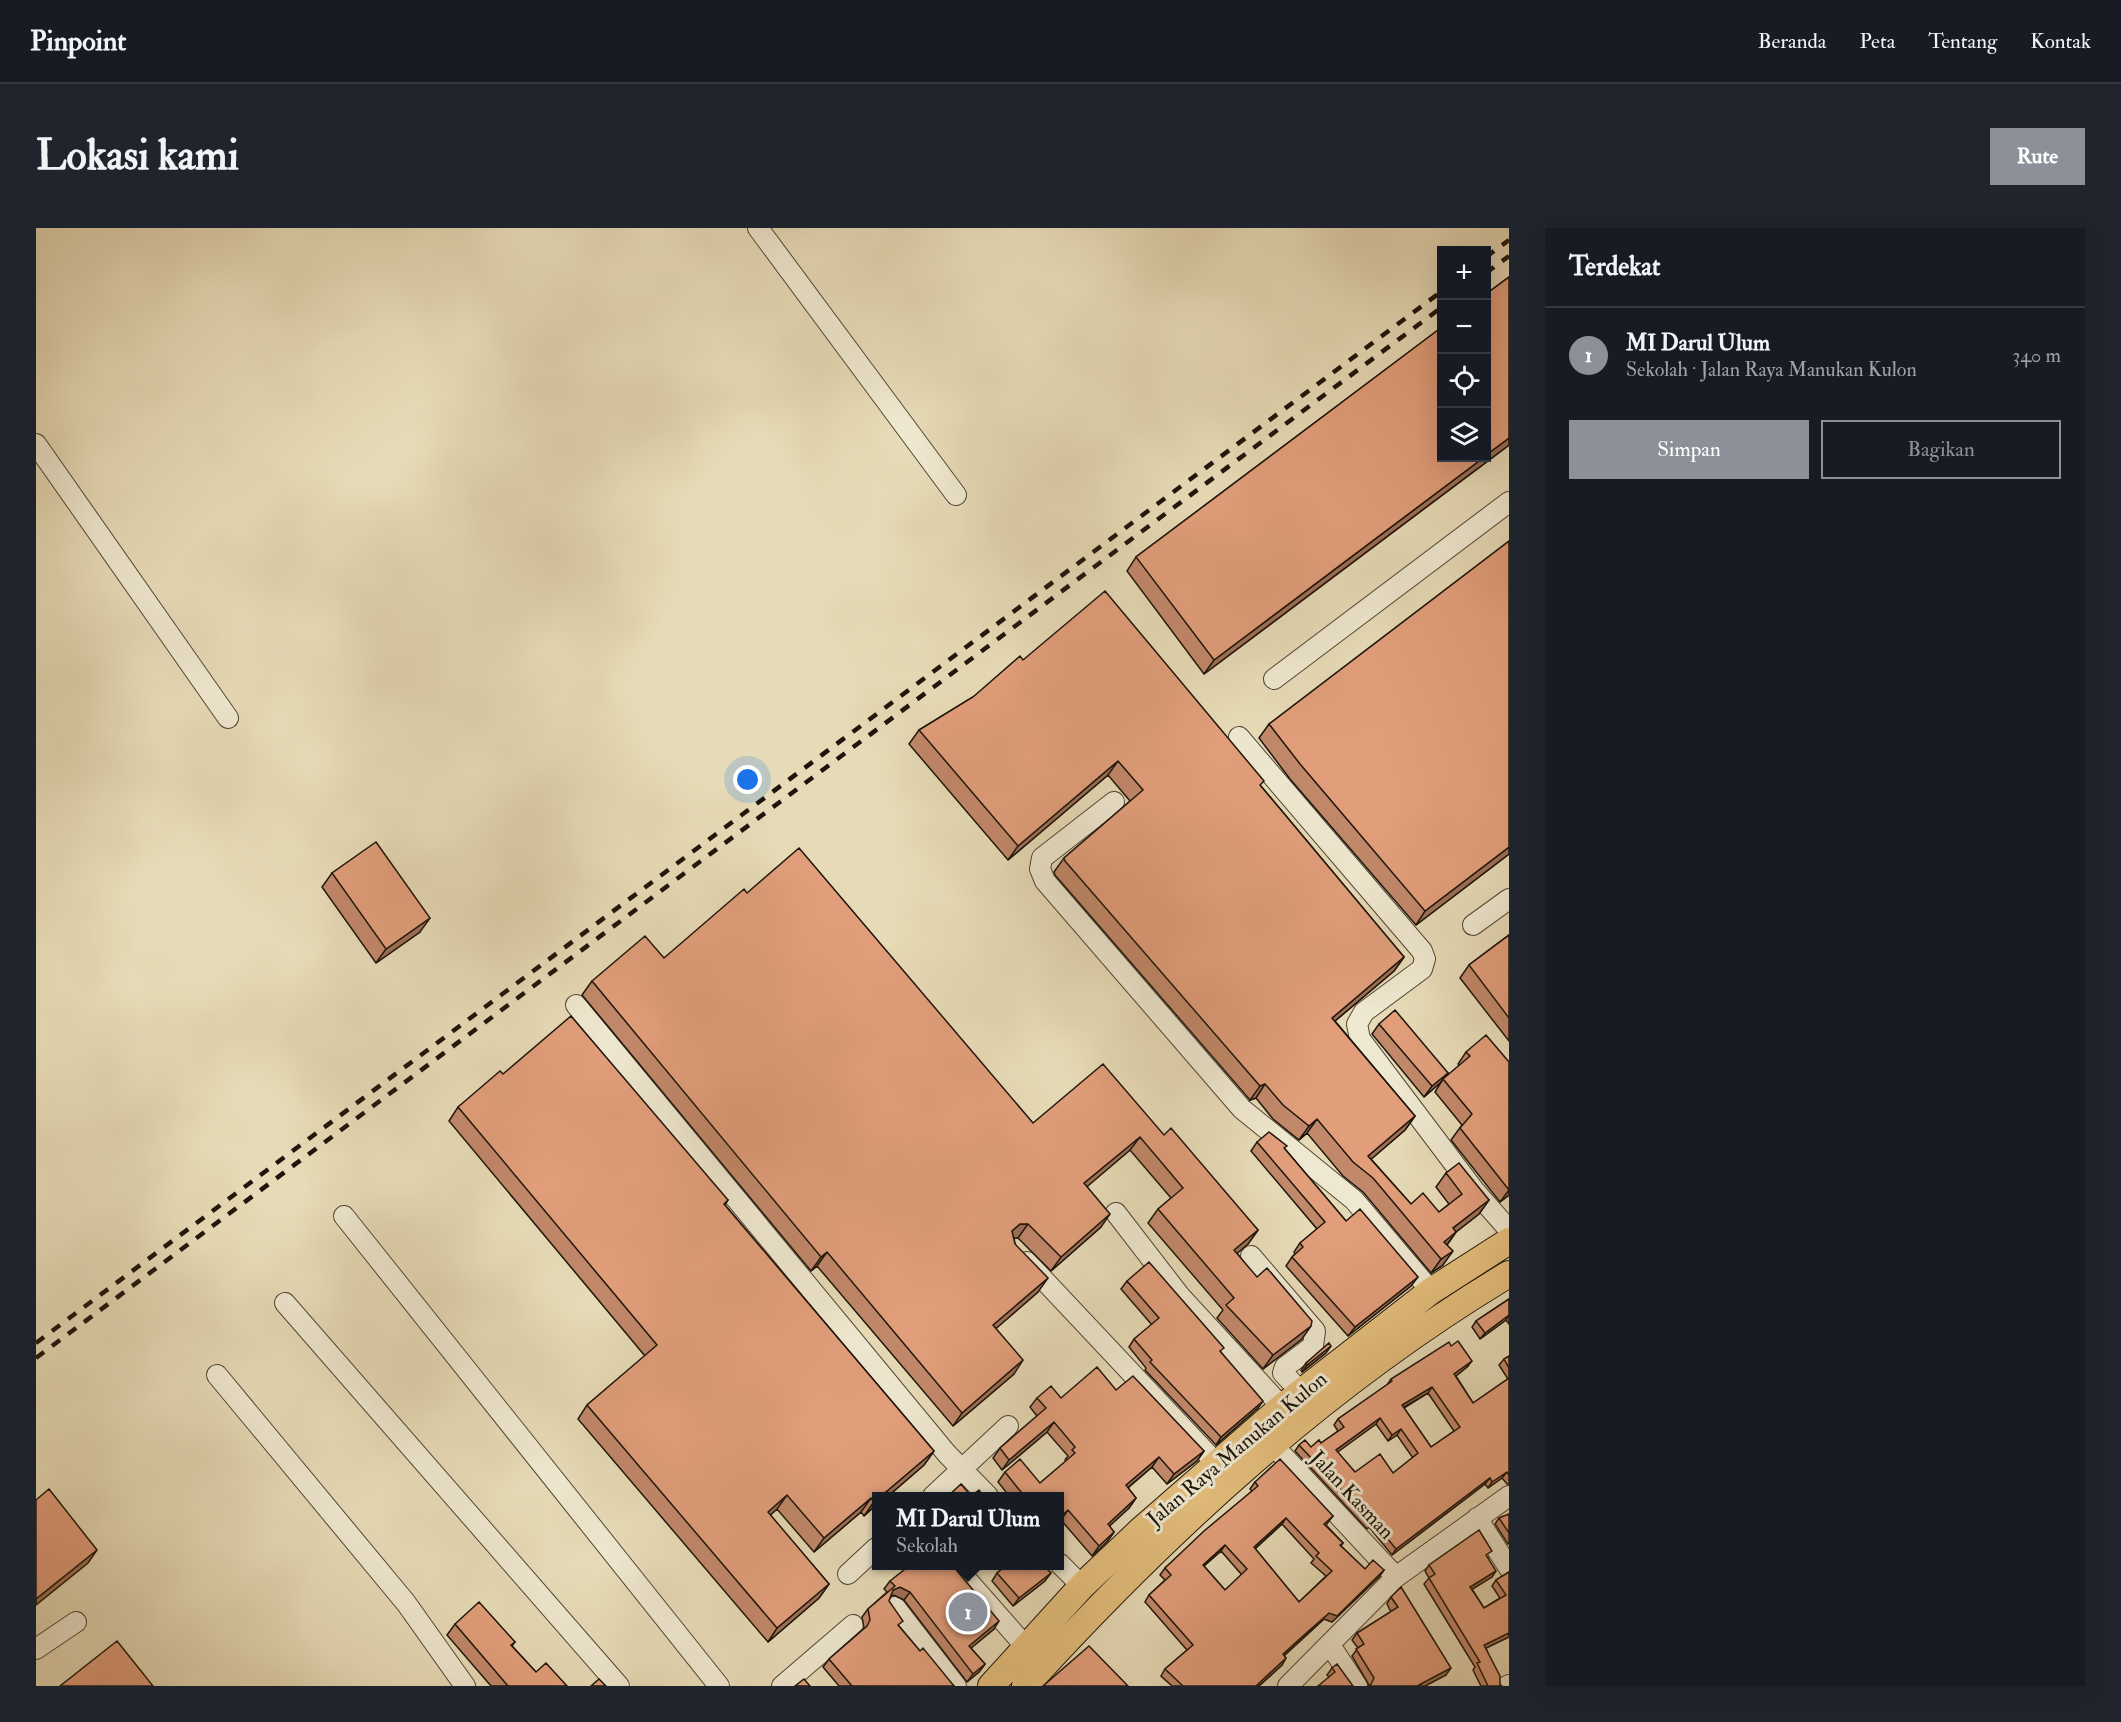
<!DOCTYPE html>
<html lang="id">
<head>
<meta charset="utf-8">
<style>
  body { margin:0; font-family:"IM FELL Double Pica",serif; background:#20242c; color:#f1f3f6 }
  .controls { position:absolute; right:18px; top:18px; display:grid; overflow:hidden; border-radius:0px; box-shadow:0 6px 24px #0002 }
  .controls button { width:54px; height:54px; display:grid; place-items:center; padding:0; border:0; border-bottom:2px solid #363941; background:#171b24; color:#f1f3f6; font:30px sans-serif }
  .you { position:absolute; left:712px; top:552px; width:21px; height:21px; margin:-15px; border:4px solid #fff; border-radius:50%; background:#1a73e8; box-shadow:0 0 0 9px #1a73e833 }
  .badge { display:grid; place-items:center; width:39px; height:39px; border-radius:50%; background:#8c9099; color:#fff; font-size:20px; font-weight:700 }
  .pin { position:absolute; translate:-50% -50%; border:3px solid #fff; box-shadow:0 2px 6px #0006 }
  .popup { position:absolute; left:836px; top:1264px; width:192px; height:78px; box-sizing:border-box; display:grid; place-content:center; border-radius:0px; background:#171b24; filter:drop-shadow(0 2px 4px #0005); font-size:20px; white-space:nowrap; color:#9ea1a6 }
  .popup b { font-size:22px; color:#f1f3f6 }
  .popup::after { content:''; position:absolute; left:50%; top:100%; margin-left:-12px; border:12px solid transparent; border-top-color:#171b24 }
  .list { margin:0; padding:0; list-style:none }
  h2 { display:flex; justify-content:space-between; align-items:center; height:78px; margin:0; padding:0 24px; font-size:26px }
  h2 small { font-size:20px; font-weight:400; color:#9ea1a6 }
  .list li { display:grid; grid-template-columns:39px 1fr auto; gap:18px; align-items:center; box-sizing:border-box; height:96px; padding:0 24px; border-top:2px solid #363941 }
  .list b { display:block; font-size:22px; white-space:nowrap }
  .list p { margin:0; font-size:20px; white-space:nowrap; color:#9ea1a6 }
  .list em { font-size:20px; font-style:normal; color:#9ea1a6 }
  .actions { display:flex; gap:12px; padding:18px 24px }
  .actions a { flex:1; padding:14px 0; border:2px solid #8c9099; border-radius:0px; text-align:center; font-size:21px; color:#8c9099 }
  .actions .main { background:#8c9099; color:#fff }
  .icon { flex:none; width:33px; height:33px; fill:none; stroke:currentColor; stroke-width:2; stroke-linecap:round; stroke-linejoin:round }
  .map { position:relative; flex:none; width:1473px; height:1458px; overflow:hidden; border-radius:0px }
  header { display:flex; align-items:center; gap:36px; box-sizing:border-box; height:84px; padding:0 30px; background:#171b24; border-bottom:2px solid #363941 }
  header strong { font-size:28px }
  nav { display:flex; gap:33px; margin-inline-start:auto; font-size:21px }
  .intro { display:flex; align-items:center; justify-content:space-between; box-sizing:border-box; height:144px; padding:0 36px }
  h1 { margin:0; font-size:42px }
  .button { padding:15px 27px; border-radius:0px; background:#8c9099; color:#fff; font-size:21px; font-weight:700 }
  main { display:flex; gap:36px; padding:0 36px }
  aside { flex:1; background:#171b24; border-radius:0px; box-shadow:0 6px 24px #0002 }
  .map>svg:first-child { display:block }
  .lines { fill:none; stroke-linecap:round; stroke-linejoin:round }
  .minor-casing { stroke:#504636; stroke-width:22 }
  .major-casing { stroke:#1d150b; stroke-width:28 }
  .minor { stroke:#efe8d0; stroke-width:20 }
  .major { stroke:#e4be7c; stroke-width:26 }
  .rail { stroke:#1d150b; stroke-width:4.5; stroke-dasharray:10 10; stroke-linecap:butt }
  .wall { fill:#c2886a; stroke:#1d150b; stroke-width:1.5; fill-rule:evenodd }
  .shaded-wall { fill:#9e6f56; stroke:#1d150b; stroke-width:1.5 }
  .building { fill:#e29e7b; stroke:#1d150b; stroke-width:1.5; fill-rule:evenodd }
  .labels { text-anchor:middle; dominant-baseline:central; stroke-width:6; stroke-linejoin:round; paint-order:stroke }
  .street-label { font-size:21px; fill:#1d150b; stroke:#efe8d0 }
</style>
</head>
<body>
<header>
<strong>Pinpoint</strong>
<nav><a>Beranda</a><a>Peta</a><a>Tentang</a><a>Kontak</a></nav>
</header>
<div class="intro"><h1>Lokasi kami</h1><a class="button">Rute</a></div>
<main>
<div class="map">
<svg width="1473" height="1458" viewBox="0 0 1473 1458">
  <rect width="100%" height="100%" fill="#e7dbb7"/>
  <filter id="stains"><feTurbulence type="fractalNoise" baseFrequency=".00333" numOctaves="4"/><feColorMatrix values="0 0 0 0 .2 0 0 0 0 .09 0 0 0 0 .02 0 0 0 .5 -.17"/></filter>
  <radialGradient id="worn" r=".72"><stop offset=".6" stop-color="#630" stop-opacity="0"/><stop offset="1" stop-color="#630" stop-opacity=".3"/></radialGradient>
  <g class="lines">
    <!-- minor casing -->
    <g class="minor-casing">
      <path id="minor" d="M722,0L920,267
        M0,216L192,490
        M1238,451L1473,274
        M1203,509L1386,723L1389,731L1386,741L1328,784L1321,796L1324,811L1438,962L1473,1002
        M1078,574L1006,630L1004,641L1009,653L1206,881L1318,972L1395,1063
        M1437,697L1473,671
        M540,777L911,1226L952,1268
        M1080,985L1144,1068L1246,1179
        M308,988L683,1458
        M1215,1028L1279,1103L1277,1118L1249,1139L1247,1145L1266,1165
        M991,1034L1180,1235
        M249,1075L583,1458
        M181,1147L370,1375L429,1458
        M1237,1217L1360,1349
        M897,1268L972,1198
        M1441,1290L1473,1340
        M1024,1336L1046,1358
        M812,1346L840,1320
        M932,1353L990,1419
        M859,1379L920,1458
        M1294,1417L1321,1458
        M0,1421L40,1394
        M746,1458L817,1397
        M1252,1458L1360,1349L1473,1268
        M1471,1458L1473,1457"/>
    </g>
    <!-- major casing -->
    <g class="major-casing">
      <path id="major" d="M955,1458L1046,1358L1106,1301L1246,1179L1395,1063L1473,1013
        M989,1458C1132,1301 1291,1155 1473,1046"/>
    </g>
    <!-- minor -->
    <use href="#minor" class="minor"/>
    <!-- major -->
    <use href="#major" class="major"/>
    <!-- rail -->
    <path class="rail" d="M1450,29L1473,12
      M1450,45L1473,28
      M0,1115L1406,63
      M0,1130L1406,79"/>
  </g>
  <!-- wall -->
  <path class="wall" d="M1473,49V217L1168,446L1091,343L1100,329Z
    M987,432L1225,558L1368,729L1358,743L1299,793L1379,888L1369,902L1335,931L1375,976L1403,984L1413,976L1400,959L1410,945L1453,972L1443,986L1420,1004L1411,1017L1407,1037L1395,1045L1327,964L1307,948L1271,905L1263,912L1237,891L1220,870L1214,872L1019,647L1018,644L1028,630L1094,573L1072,547L972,632L873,516L883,502L937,469Z
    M1233,496L1473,626L1380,697L1254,551L1223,510Z
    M296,645L384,704L340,735L286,659Z
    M711,665L997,895L1128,907L1222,1002L1212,1016L1201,1025L1266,1111L1227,1141L1181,1090L1187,1082L1112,995L1122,981L1135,970L1094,922L1051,958L1065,999L1015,1043L982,1010H978L979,1016L1002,1064L960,1100L978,1146L917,1198L781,1038L775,1043L546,767L556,753L628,730Z
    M1473,707V813L1424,750L1433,737Z
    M1343,796L1412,845L1404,855L1388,869L1336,806Z
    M1430,824L1473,834V967L1464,974L1415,912L1426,897L1399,864L1407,851L1423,838L1422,836Z
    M467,846L692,972L689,977L898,1223L888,1237L851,1269H840V1277L828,1288L825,1284L778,1324L741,1281L734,1287L793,1356L783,1370L732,1414L542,1191L551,1177L609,1128L413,893L422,879Z
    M1221,914L1249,921L1310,993L1375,1058L1312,1108L1250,1038L1256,1029L1259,1026L1258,1024L1264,1015L1281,1001L1215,923Z
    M1091,1053L1185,1124L1222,1180L1180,1217L1109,1142L1110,1140L1093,1119L1098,1111L1116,1097L1085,1061Z
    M1473,1071V1096L1470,1092L1444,1111L1436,1099L1440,1093Z
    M1290,1125L1266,1144L1265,1142L1270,1135Z
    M1473,1128V1257L1471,1256L1466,1250L1452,1260L1449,1256L1356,1327L1333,1299L1331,1301L1259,1223L1263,1217L1275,1219L1285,1215L1302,1203L1298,1197L1302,1191L1351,1157L1355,1151L1431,1139L1420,1148L1437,1175L1472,1151L1463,1137L1468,1131ZM1392,1165L1418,1203L1395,1219L1368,1180ZM1340,1196L1352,1213L1361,1207L1377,1230L1357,1245L1319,1244L1301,1224Z
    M1080,1162L1168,1223L1161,1233L1131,1256L1116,1239L1092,1260L1100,1270L1093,1280L1073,1298L1078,1304L1071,1314L1056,1328L1025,1292L1023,1269H974L962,1254L969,1244L1004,1255L1030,1233L1029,1232L1032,1228L1011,1204L966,1242L957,1230L964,1220L1001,1188L994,1179L1001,1170H1025Z
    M1219,1254L1297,1288L1290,1297L1307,1315L1305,1318L1329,1341L1348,1342L1343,1349L1296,1394L1288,1391L1248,1428L1250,1430L1246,1437L1223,1458H1136L1125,1448L1129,1441L1151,1422L1109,1374L1113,1367L1129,1352L1124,1347L1129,1340L1216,1263L1214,1261ZM1246,1296L1278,1331L1275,1335L1290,1348L1263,1374L1219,1321ZM1185,1323L1206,1347L1189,1362L1168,1338Z
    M1473,1286V1315L1472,1316L1459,1296L1463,1290Z
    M1452,1329L1456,1349L1436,1361L1448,1380L1464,1370L1456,1358L1460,1352L1473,1344V1409L1450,1420L1464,1457L1466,1458H1445L1437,1442L1439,1439L1388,1356L1393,1350L1389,1343L1393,1337Z
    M968,1338H1008L1009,1353L977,1378L956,1353L961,1345L969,1338Z
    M919,1339L958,1401L935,1420L949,1436L943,1444L931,1454L868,1372L858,1367L854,1369L853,1373L863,1398L884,1423L918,1458H803L787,1439L793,1431L828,1400L826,1389L832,1381L851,1364L848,1361L854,1353Z
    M1355,1369L1410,1447L1389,1458H1332L1333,1457L1316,1428L1322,1420L1316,1412L1321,1405L1355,1384L1351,1376Z
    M419,1396L479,1414L476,1418L500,1444L531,1458H455L411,1407Z
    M1296,1440L1317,1458L1293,1449L1291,1447Z"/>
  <!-- shaded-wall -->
  <path class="shaded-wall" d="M1473,210V217L1168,446L1178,432L1447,230H1450V227Z
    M1082,533L1072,547L972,632L982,618Z
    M1473,619V626L1380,697L1389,683Z
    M394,690L384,704L340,735L350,721Z
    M1368,729L1358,743L1286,804L1296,790Z
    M1412,845L1404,855L1388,869L1396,858Z
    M1229,856L1220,870L1214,872L1224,858Z
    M1379,888L1369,902L1325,940L1332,928Z
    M1281,891L1271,905L1263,912L1273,898Z
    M1104,909L1094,922L1039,969L1048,955Z
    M1473,962V967L1464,974Z
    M1453,972L1443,986L1420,1004L1410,1018L1401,1026L1417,1000Z
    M1074,986L1065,999L1015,1043L1025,1029Z
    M984,996H992L982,1010H975L976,1003Z
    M1222,1002L1212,1016L1189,1036L1198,1022Z
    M1417,1023L1407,1037L1395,1045L1405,1031Z
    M791,1024L781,1038L775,1043L785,1029Z
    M1382,1049L1375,1058L1312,1108L1319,1099Z
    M1012,1050L1002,1064L948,1111L957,1097Z
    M1473,1087L1470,1092L1444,1111L1449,1105Z
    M1275,1098L1266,1111L1227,1141L1237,1127Z
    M1295,1118L1290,1125L1266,1144L1271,1137Z
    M987,1132L978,1146L917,1198L926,1185Z
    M1436,1133L1431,1139L1414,1153L1418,1146Z
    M1396,1159L1392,1165L1361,1183L1366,1177Z
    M1227,1173L1222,1180L1180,1217L1185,1209Z
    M1344,1190L1340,1196L1295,1229L1300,1222Z
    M1018,1194L1011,1204L966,1242L973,1232Z
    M1365,1201L1361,1207L1352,1213L1356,1207Z
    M898,1223L888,1237L851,1269H844Z
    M1168,1223L1161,1233L1131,1256L1138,1246Z
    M1123,1229L1116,1239L1083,1267L1090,1257Z
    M1471,1244L1466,1250L1452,1260L1456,1254Z
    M1454,1250L1449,1256L1356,1327L1360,1321Z
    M751,1267L741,1281L722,1298L732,1284Z
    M835,1270L825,1284L778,1324L788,1310Z
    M1100,1270L1093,1280L1065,1306L1072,1296Z
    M840,1272V1277L828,1288L838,1274Z
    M1032,1282L1025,1292L1023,1294V1290Z
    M1250,1290L1246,1296L1213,1326L1218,1319Z
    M1078,1304L1071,1314L1056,1328L1063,1318Z
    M1189,1317L1185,1323L1162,1343L1167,1337Z
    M61,1322L52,1335L0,1377V1371Z
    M1348,1342L1343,1349L1296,1394L1288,1391L1242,1433L1247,1426L1293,1385Z
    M1460,1343L1456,1349L1430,1365L1434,1359Z
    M1015,1345L1009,1353L977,1378L983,1370Z
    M793,1356L783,1370L732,1414L741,1400Z
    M864,1359L874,1364L868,1372L858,1367L851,1370L857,1362Z
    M963,1393L958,1401L928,1426L933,1418Z
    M1473,1405V1409L1444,1423L1448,1417Z
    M1250,1430L1246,1437L1223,1458H1220Z
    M949,1436L943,1444L931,1454L937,1446Z
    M1415,1440L1410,1447L1389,1458H1381Z"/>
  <!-- building -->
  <path class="building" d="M1473,49V210L1450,227V66Z
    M1406,99V230H1447L1178,432L1100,329Z
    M1473,313V619L1389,683L1264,536L1233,496Z
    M1069,363L1228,553L1224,557L1368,729L1296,790L1379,888L1332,928L1375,976L1387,965L1403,984L1426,966L1410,945L1423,935L1453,972L1417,1000L1420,1004L1408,1014L1417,1023L1405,1031L1337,950L1317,934L1281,891L1273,898L1247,877L1229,856L1224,858L1029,633L1028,630L1107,562L1082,533L982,618L883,502L937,469L984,428L987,432Z
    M340,614L394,690L350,721L296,645Z
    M763,620L997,895L1067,836L1128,907L1135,900L1222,1002L1198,1022L1221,1049L1231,1040L1276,1093L1275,1098L1237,1127L1190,1077L1198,1070L1122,981L1147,960L1104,909L1048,955L1074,986L1025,1029L992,996H984L976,1003L979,1016L1012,1050L957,1097L987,1132L926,1185L791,1024L785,1029L556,753L609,708L628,730L708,661L711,665Z
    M1473,707V790L1433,737Z
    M1359,782L1412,845L1396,858L1343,796Z
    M535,788L692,972L688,976L898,1223L844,1269H840V1272L838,1274L835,1270L788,1310L751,1267L732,1284L793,1356L741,1400L551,1177L621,1117L422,879L464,843L467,846Z
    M1450,807L1473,834V962L1424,900L1436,886L1407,851L1434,828L1430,824Z
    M1233,904L1251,918L1248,920L1310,993L1324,981L1382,1049L1319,1099L1256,1029L1267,1019L1264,1015L1289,994L1221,914Z
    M1113,1034L1188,1120L1184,1123L1227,1173L1185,1209L1114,1134L1116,1132L1098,1111L1123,1090L1091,1053Z
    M1473,1071V1087L1449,1105L1440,1093Z
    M1422,1113L1436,1133L1418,1146L1437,1175L1473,1150V1247L1471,1244L1456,1254L1454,1250L1360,1321L1337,1293L1336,1295L1263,1217L1269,1212L1275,1219L1283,1212L1285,1215L1308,1199L1302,1191L1356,1153L1355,1151L1413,1114L1415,1118ZM1396,1159L1424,1199L1395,1219L1366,1177ZM1344,1190L1356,1207L1365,1201L1382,1225L1357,1245L1344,1226L1319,1244L1300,1222Z
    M1293,1115L1295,1118L1271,1137L1270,1135Z
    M1473,1128V1140L1468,1131Z
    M1061,1139L1080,1162L1097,1148L1168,1223L1138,1246L1123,1229L1090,1257L1100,1270L1072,1296L1078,1304L1063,1318L1032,1282L1023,1290V1269H989L969,1244L984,1231L1004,1255L1039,1225L1036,1222L1039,1219L1018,1194L973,1232L964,1220L1010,1180L1001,1170L1015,1158L1025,1170Z
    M1244,1231L1297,1288L1288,1296L1307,1315L1304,1317L1329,1341L1337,1332L1348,1342L1301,1388L1293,1385L1268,1407L1247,1426L1250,1430L1220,1458H1147L1129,1441L1157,1417L1113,1367L1135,1347L1129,1340L1168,1303L1222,1258L1219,1254ZM1250,1290L1283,1325L1280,1328L1296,1343L1263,1374L1218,1319ZM1189,1317L1211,1341L1189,1362L1167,1337Z
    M925,1256L935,1268L943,1262L948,1269H911Z
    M13,1261L61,1322L0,1371V1272Z
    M1473,1286V1305L1463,1290Z
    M1443,1302L1456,1323L1450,1327L1460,1343L1434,1359L1448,1380L1470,1367L1460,1352L1473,1344V1405L1448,1417L1464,1448V1457L1466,1458H1452L1441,1435L1444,1434L1393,1350L1399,1346L1393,1337Z
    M873,1338H917L963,1393L933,1418L949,1436L937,1446L874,1364L864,1359L857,1362L853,1373L867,1393L862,1397L884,1423L887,1420L918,1458H816L793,1431L831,1398L834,1392L832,1381L859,1358L854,1353Z
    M970,1338H1008L1015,1345L983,1370L961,1345Z
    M1365,1359L1415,1440L1381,1458H1334L1338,1450L1320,1421L1328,1416L1321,1405L1362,1379L1355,1369Z
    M443,1374L479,1414L475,1417L500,1444L510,1435L531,1458H472L419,1396Z
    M81,1413L117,1458H24Z
    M1053,1418L1092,1458H1007Z
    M1301,1436L1317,1458H1282L1299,1444L1296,1440Z
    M563,1451L570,1458H555Z
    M768,1451L774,1458H759Z"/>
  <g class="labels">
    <!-- street labels -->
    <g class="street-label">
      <text transform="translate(1201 1221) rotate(-40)">Jalan Raya Manukan Kulon</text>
      <text transform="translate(1316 1267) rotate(47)">Jalan Kasman</text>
    </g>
  </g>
  <rect width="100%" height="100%" filter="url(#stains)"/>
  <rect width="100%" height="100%" fill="url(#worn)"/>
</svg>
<div class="controls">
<button>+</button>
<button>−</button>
<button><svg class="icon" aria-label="locate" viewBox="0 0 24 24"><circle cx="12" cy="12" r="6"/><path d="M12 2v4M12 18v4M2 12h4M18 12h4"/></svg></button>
<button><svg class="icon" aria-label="layers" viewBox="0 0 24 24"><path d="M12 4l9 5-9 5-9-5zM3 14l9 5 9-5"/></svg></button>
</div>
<div class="you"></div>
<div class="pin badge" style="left:932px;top:1384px">1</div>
<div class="popup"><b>MI Darul Ulum</b>Sekolah</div>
</div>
<aside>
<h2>Terdekat<small></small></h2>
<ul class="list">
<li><span class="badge">1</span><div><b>MI Darul Ulum</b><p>Sekolah · Jalan Raya Manukan Kulon</p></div><em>340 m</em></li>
</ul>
<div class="actions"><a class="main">Simpan</a><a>Bagikan</a></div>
</aside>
</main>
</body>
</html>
